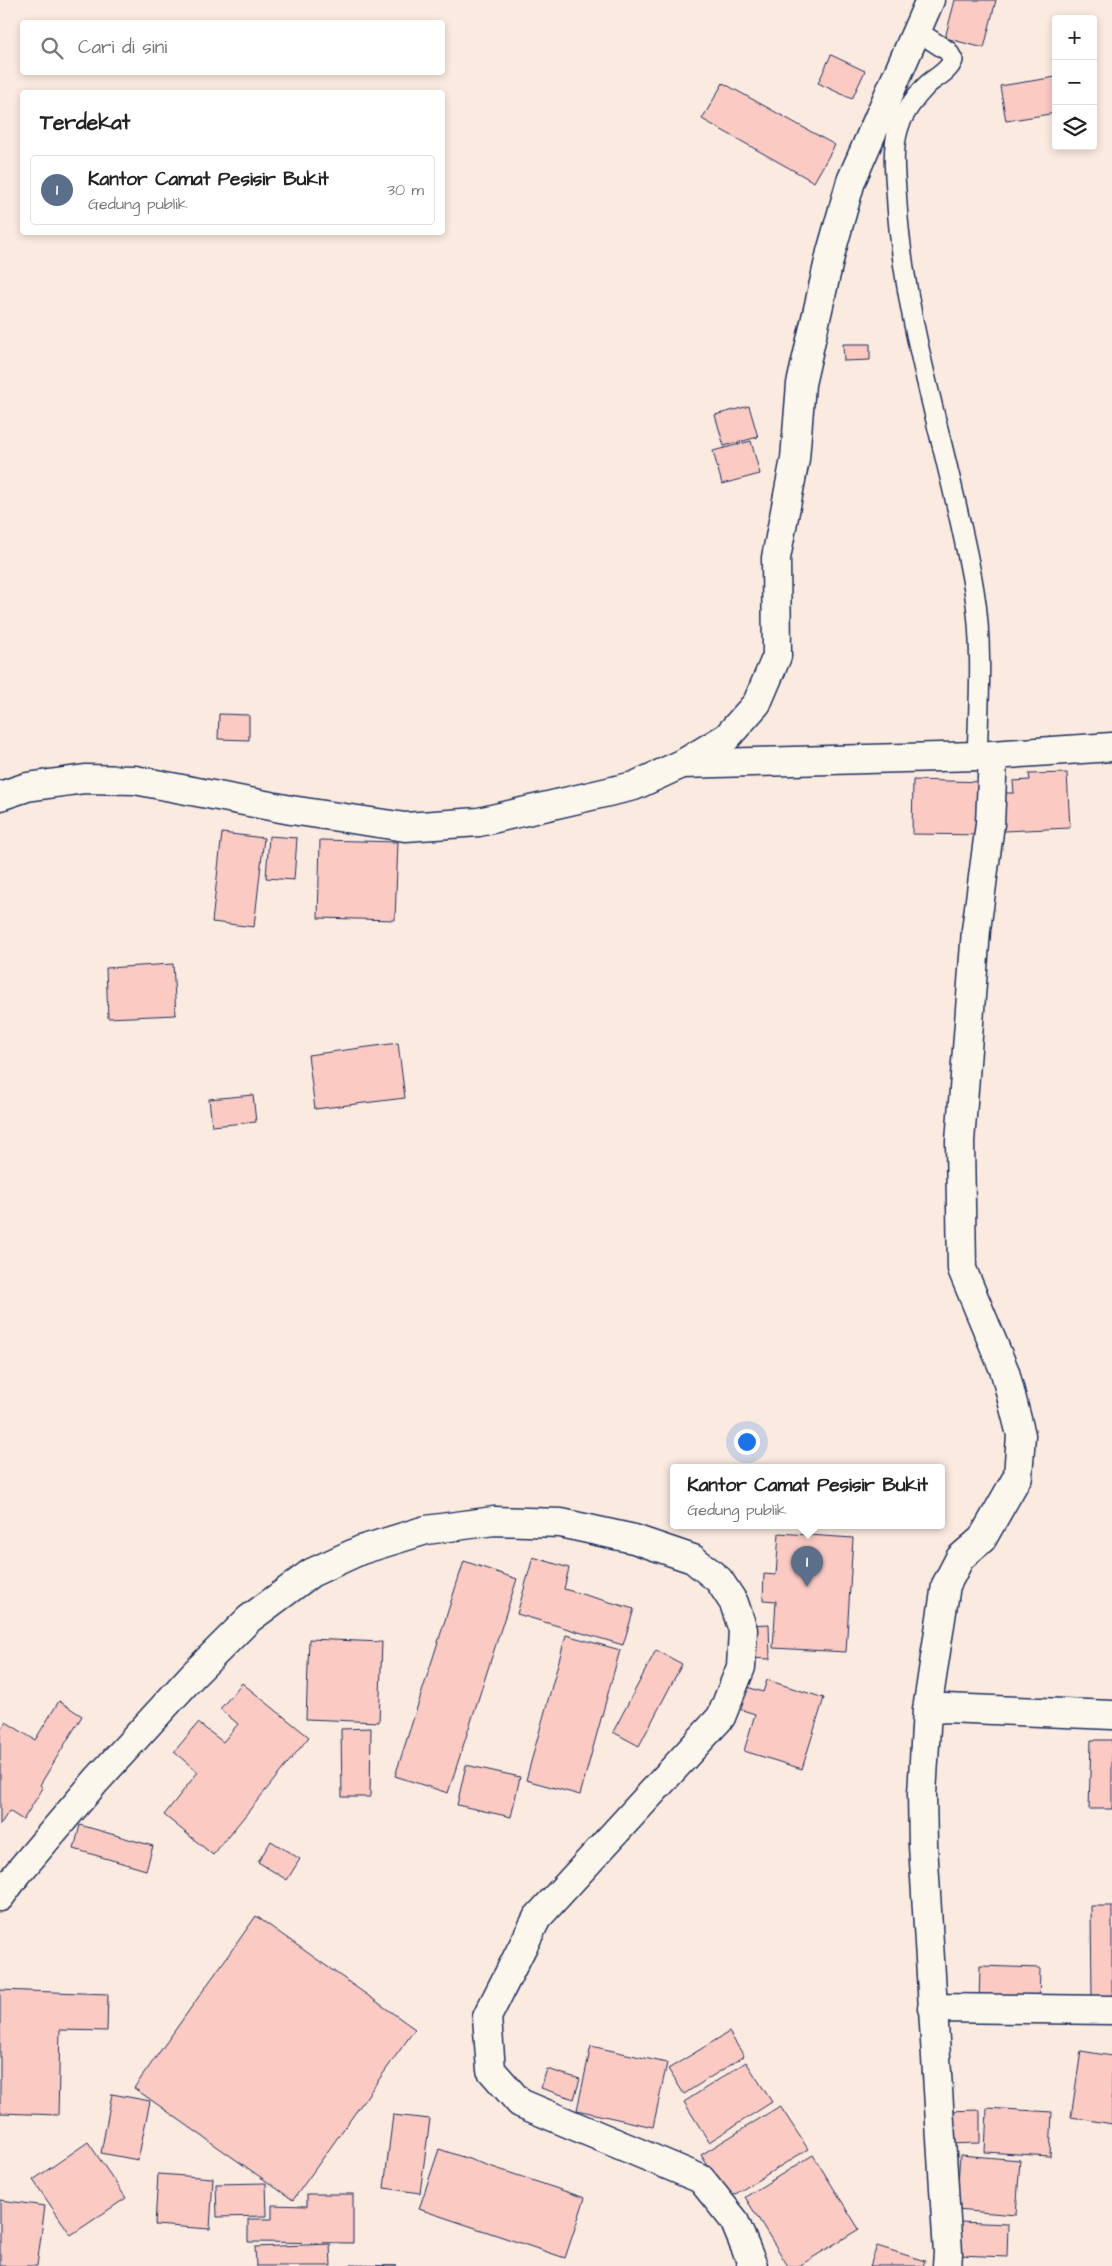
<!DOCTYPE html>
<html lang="id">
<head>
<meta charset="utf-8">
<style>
  body { margin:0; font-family:"Architects Daughter",sans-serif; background:#f2f2f2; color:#222 }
  .controls { position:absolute; right:15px; top:15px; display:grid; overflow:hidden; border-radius:5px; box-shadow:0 2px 8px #0003 }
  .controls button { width:45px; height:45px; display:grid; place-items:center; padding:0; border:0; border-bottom:1px solid #e0e0e0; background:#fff; color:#222; font:25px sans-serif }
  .you { position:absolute; left:746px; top:1441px; width:18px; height:18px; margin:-12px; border:4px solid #fff; border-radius:50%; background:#1a73e8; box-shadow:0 0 0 8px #1a73e833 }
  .badge { display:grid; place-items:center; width:32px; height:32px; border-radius:50%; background:#111827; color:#fff; font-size:16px; font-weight:700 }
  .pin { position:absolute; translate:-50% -41px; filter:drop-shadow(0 1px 2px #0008) }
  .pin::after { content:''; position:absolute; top:26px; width:18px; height:15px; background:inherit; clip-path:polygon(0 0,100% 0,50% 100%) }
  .popup { position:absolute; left:670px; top:1464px; width:275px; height:65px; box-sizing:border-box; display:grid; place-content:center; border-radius:5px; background:#fff; filter:drop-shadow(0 1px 4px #0005); font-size:16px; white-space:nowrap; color:#767676 }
  .popup b { font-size:19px; color:#222 }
  .popup::after { content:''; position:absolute; left:50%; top:100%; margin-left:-10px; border:10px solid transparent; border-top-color:#fff }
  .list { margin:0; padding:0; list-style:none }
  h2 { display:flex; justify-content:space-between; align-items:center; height:65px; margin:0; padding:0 20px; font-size:21px }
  h2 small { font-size:16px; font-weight:400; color:#767676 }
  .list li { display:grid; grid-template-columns:32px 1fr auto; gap:15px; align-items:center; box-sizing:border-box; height:70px; margin:0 10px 10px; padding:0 10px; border:1px solid #e0e0e0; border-radius:5px }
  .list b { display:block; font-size:19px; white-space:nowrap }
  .list p { margin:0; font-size:16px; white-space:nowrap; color:#767676 }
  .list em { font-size:16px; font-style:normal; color:#767676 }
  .icon { flex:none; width:28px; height:28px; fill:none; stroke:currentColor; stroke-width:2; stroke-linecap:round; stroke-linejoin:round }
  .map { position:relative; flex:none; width:1112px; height:2266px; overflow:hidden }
  .search { position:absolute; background:#fff; box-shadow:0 2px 8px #0003; left:20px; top:20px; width:425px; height:55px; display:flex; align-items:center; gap:12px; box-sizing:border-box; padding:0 18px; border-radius:5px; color:#767676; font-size:19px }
  .panel { position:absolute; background:#fff; box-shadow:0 2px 8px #0003; left:20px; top:90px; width:425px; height:145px; border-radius:5px }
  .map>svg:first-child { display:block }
  .building { fill:#facac3; stroke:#1b2f5e }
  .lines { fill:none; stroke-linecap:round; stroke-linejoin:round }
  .service-casing { stroke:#1b2f5e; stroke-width:22 }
  .minor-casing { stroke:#1b2f5e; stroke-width:31 }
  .tertiary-casing { stroke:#1b2f5e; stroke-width:31 }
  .service { stroke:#fbf7ec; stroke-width:19 }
  .minor { stroke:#fbf7ec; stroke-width:28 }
  .tertiary { stroke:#fbf7ec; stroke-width:28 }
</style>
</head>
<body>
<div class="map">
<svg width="1112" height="2266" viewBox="0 0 1112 2266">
  <rect width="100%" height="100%" fill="#fbeae0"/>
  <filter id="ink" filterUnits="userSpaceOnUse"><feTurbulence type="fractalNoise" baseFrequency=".02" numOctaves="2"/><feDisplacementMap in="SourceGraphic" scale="10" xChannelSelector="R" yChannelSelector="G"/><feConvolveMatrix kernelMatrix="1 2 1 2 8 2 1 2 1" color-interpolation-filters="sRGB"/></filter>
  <g filter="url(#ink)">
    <!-- building -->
    <path class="building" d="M955,0H996L984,48L945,38Z
      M831,55L865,71L852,99L818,83Z
      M1056,77V113L1006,121L1000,86Z
      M723,83L835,145L814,182L702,119Z
      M843,344H870V360L844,361Z
      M749,406L758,437L724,446L715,415Z
      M751,441L760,474L722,484L713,451Z
      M219,714L249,715V740L218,739Z
      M1067,773L1070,828L1004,831L1002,793H1014L1013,781L1030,780L1029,774Z
      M913,780L985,782V835L912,834Z
      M222,833L264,838L254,927L212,922Z
      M269,836L297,838L294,880L266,878Z
      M320,840L398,842L395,920L318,918Z
      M173,964L176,1015L108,1018L106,968Z
      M398,1043L405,1098L315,1109L308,1055Z
      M253,1095L256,1122L212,1126L209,1099Z
      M779,1533L853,1538L846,1652L773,1648L776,1601L763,1600L764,1574L776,1575Z
      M533,1557L569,1568L564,1589L634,1609L623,1645L517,1614Z
      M464,1561L517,1579L448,1793L395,1776Z
      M769,1624L770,1659L747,1658L746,1625Z
      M566,1635L620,1650L580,1795L526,1780Z
      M309,1639L382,1642L379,1722L306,1719Z
      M656,1650L682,1664L639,1746L613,1732Z
      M767,1680L824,1698L802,1769L744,1751L755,1714L736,1708L744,1686L763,1692Z
      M242,1683L309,1737L213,1855L164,1815L198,1772L174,1752L198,1723L223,1742L238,1724L220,1709Z
      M59,1701L82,1716L40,1785L43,1788L23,1820L9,1811L0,1825V1731L6,1722L35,1740Z
      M371,1728L370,1797H342L341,1729Z
      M1091,1740H1112V1809H1089Z
      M466,1765L520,1777L511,1817L457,1805Z
      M80,1825L153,1846L146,1870L74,1849Z
      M271,1841L300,1859L287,1880L258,1862Z
      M1091,1906H1112V1998H1092Z
      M256,1916L415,2029L293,2200L134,2088Z
      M980,1966L1040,1968L1039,2005L979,2003Z
      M0,1990L108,1994L107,2031L60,2030L58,2115L0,2113Z
      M729,2032L744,2056L684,2094L668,2069Z
      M591,2046L667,2063L653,2127L577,2110Z
      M1081,2051L1112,2056V2124L1071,2117Z
      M746,2062L772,2102L709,2142L684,2102Z
      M547,2069L580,2079L574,2099L541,2088Z
      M112,2094L150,2101L138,2160L101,2153Z
      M780,2106L808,2149L729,2198L701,2155Z
      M987,2108L1052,2112L1050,2156L985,2152Z
      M980,2110V2143L947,2144L946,2111Z
      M393,2115L430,2119L420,2193L384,2188Z
      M88,2142L126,2198L71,2235L33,2180Z
      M439,2149L585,2198L565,2258L419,2209Z
      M813,2155L859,2229L799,2266H788L745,2197Z
      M960,2155L1020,2160L1016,2215L956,2210Z
      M158,2174L213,2178L210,2229L155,2225Z
      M266,2183L267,2216L217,2217L216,2184Z
      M307,2194H353V2243L248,2242V2219H272V2205L307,2206Z
      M0,2200L45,2206L37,2266H0Z
      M959,2222L1008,2224L1007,2257L958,2255Z
      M330,2244L331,2266H256L255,2247Z
      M877,2246L925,2261L923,2266H870Z
      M351,2265L397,2266H351Z"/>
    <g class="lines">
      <!-- service casing -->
      <g class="service-casing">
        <path id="service" d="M917,31L948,51L953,60C948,73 935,77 926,86C915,97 902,115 898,130C891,154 896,181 897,205C906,337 952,461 974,590C983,642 979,703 977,756"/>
      </g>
      <!-- minor casing -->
      <g class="minor-casing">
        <path id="minor" d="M682,764L977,756L1112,747
          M927,1710L945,1708L1112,1715
          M932,2008L1112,2010
          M947,2266L948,2253L923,1845L922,1794L927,1710L946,1585L960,1558L982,1539L1018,1476L1021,1435L1005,1372L962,1269L960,1142L976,930L990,824L993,755"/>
      </g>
      <!-- tertiary casing -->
      <g class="tertiary-casing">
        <path id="tertiary" d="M0,796L27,787L85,779L135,780L291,810L405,827L479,822L634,786L682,764L727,737L757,703L777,656L776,558L795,459L801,384L831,252L851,181L930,0
          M0,1897L17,1874L96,1781L193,1675L249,1619L311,1573L361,1550L426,1530L494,1521L561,1523L634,1539L693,1559L719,1580L734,1603L743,1630L741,1667L721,1717L537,1918L487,2017L491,2070L520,2103L701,2179L734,2220L753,2266"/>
      </g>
      <!-- service -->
      <use href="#service" class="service"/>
      <!-- minor -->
      <use href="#minor" class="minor"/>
      <!-- tertiary -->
      <use href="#tertiary" class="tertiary"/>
    </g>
  </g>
</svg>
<div class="controls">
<button>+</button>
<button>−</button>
<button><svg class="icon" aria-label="layers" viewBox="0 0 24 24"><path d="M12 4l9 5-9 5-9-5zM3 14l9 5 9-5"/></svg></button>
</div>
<div class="you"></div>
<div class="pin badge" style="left:807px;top:1587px;background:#5c6f8a">1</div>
<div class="popup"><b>Kantor Camat Pesisir Bukit</b>Gedung publik</div>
<div class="search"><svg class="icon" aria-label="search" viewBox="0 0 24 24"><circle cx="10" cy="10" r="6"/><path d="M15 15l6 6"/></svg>Cari di sini</div>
<section class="panel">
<h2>Terdekat<small></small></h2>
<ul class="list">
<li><span class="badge" style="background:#5c6f8a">1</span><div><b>Kantor Camat Pesisir Bukit</b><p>Gedung publik</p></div><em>30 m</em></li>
</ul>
</section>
</div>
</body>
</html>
